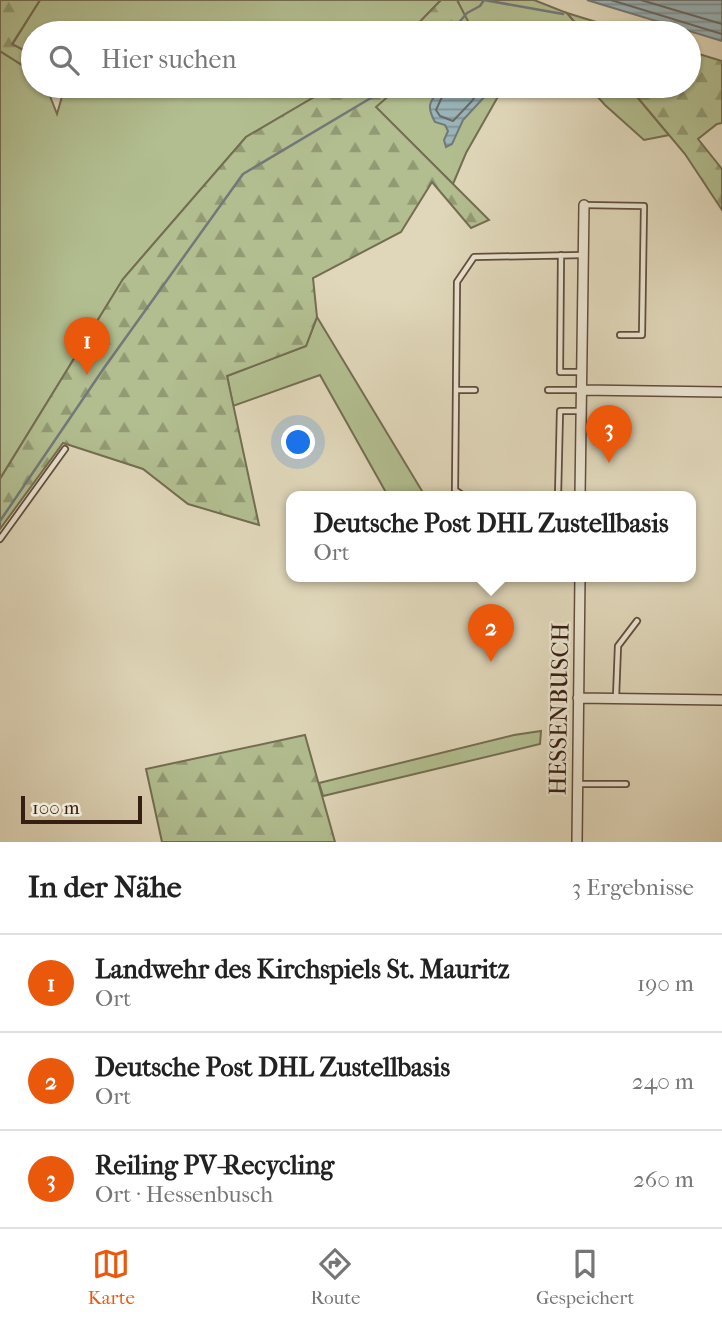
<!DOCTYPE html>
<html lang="de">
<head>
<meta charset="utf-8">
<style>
  body { margin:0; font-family:"IM FELL French Canon",serif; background:#f6f6f6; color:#222 }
  .scale { position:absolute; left:21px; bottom:18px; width:121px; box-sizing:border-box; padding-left:7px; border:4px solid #371e13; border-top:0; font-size:19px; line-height:24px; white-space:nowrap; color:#371e13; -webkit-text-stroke:5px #ebe5d2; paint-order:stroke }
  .you { position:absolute; left:299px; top:443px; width:24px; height:24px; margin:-18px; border:5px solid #fff; border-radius:50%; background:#1a73e8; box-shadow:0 0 0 10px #1a73e833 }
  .badge { display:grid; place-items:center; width:46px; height:46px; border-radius:50%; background:#ea580c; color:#fff; font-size:23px; font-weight:700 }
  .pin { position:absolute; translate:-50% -58px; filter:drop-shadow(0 2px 4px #0008) }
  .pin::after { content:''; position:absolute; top:37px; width:24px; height:21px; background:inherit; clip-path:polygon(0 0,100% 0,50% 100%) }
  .popup { position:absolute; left:286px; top:491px; width:410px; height:91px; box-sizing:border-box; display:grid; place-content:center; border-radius:14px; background:#fff; filter:drop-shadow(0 2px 5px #0005); font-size:23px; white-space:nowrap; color:#767676 }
  .popup b { font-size:26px; color:#222 }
  .popup::after { content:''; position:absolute; left:50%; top:100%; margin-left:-14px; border:14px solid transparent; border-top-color:#fff }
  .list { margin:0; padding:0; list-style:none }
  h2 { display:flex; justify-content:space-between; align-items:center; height:91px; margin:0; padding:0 28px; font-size:30px }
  h2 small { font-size:23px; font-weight:400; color:#767676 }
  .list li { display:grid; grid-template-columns:46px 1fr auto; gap:21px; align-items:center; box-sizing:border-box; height:98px; padding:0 28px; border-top:2px solid #e0e0e0 }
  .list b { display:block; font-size:26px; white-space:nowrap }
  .list p { margin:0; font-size:23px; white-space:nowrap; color:#767676 }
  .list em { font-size:23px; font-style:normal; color:#767676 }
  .icon { flex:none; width:38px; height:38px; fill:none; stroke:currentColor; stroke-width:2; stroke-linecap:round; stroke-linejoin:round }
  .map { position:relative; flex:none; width:722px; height:842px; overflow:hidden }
  .search { position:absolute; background:#fff; box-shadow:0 2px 5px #0004; left:21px; right:21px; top:21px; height:77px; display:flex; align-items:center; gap:18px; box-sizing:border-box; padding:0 24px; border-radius:38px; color:#767676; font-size:26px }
  .sheet { height:385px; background:#fff }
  nav { display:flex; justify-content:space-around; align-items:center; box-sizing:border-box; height:98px; border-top:2px solid #e0e0e0; background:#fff; font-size:19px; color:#767676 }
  nav a { display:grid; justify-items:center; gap:4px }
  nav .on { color:#ea580c }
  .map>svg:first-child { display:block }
  .green { fill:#b2be90; stroke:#746e52; stroke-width:2 }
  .forest { fill:url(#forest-firs); stroke:#746e52; stroke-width:2 }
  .water { fill:url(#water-rules); stroke:#727978; stroke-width:2 }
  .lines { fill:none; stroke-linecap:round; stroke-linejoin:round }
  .shore { stroke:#686a68; stroke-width:2 }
  .stream { stroke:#727978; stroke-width:2.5 }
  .lane-casing { stroke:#614c3d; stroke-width:8 }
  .street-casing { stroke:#614c3d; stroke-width:12 }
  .lane { stroke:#ebe5d2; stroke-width:4.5 }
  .street { stroke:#ebe5d2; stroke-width:9 }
  .labels { text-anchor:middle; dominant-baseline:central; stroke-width:5; stroke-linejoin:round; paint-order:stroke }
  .street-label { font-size:24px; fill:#371e13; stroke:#ebe5d2 }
</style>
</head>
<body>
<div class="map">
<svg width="722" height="842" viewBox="0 0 722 842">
  <defs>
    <pattern id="forest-firs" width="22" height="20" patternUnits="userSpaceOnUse" patternTransform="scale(1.75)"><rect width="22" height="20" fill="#b2be90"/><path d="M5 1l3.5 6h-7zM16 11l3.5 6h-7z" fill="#929a74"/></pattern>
    <pattern id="water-rules" width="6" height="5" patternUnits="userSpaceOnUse" patternTransform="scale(1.75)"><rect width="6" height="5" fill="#9ab6bc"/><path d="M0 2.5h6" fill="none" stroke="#7e9398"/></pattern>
  </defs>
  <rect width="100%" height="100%" fill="#e0d7ba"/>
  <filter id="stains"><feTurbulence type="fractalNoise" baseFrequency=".00286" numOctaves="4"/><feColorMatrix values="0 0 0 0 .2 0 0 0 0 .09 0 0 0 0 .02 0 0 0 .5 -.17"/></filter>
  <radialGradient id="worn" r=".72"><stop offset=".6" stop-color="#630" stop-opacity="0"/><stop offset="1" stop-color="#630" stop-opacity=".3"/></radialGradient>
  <!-- green -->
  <path class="green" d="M40,0H441L409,33H33V55L12,45Z
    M457,0H534L567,13L584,33H463L470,27Z
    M0,51L33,72V86H46L57,114L65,86H333L246,137L123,279L0,479Z
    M400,86H504L466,153L453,184L375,107Z
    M588,86H628L669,135L644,140L605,105Z
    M317,317L422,491L426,496H388L320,375L233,406L227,376L306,346Z
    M541,731L540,744L323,796L319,783L514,735Z"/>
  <!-- forest -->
  <path class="forest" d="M0,0H40L12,44L33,55V72L0,51Z
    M441,0H457L471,27L463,33H409Z
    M567,13L632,33H584Z
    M689,51L722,61V123L717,124L698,139L722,169V210L685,154L628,86H689Z
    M333,86H400L376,107L489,220L471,228L432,182L401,232L313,278L317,317L306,346L227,376L259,525L188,504L143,469L63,443L0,529V479L123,279L246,137Z
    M305,735L335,842H162L146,769Z"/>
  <!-- water -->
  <path class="water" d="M587,0H722V41Z
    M442,86H490L488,93L463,120L452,144L446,147L444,140L448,131L445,125L435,122C425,104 431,101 442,86Z"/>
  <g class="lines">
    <!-- shore -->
    <path class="shore" d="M611,0L722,34
      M641,0L722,24
      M447,86L436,110L440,116L453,121L472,101L482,86"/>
    <!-- stream -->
    <path class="stream" d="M484,0L563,14
      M450,33L467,13L480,6L484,0
      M0,521L104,368L243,174L391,86"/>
    <!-- lane casing -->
    <g class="lane-casing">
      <path id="lane" d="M585,205L644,206L642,335H620
        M561,255L560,372H582
        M457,390H475
        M548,390H581
        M464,496L455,490L457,282L474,257L583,255
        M558,496L560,411H581
        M0,539L65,449
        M616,697L618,646L637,621
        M579,784H626"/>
    </g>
    <!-- street casing -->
    <g class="street-casing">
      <path id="street" d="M582,390L722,392
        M580,496L584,205
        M578,698L722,700
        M577,842L580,576"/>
    </g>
    <!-- lane -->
    <use href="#lane" class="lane"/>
    <!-- street -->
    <use href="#street" class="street"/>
  </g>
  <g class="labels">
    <!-- street labels -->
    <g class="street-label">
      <text transform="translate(559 709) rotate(-89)">HESSENBUSCH</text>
    </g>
  </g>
  <rect width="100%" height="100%" filter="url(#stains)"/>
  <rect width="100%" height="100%" fill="url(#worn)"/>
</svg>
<div class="scale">100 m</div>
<div class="you"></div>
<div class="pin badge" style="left:87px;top:375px">1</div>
<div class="pin badge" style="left:491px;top:662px">2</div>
<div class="popup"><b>Deutsche Post DHL Zustellbasis</b>Ort</div>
<div class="pin badge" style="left:609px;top:463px">3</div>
<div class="search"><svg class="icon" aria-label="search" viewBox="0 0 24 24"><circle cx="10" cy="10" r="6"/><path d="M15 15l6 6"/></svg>Hier suchen</div>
</div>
<section class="sheet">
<h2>In der Nähe<small>3 Ergebnisse</small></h2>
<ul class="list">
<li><span class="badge">1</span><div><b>Landwehr des Kirchspiels St. Mauritz</b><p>Ort</p></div><em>190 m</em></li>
<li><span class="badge">2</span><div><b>Deutsche Post DHL Zustellbasis</b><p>Ort</p></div><em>240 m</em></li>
<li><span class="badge">3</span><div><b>Reiling PV-Recycling</b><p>Ort · Hessenbusch</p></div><em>260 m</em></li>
</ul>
</section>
<nav>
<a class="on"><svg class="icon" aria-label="map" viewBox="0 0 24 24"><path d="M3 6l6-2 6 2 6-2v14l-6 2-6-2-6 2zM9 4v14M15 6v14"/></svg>Karte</a>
<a><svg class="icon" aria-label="directions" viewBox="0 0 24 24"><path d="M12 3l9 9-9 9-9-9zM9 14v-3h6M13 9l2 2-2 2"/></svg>Route</a>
<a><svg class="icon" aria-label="saved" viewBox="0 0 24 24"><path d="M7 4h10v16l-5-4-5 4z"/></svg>Gespeichert</a>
</nav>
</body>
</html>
